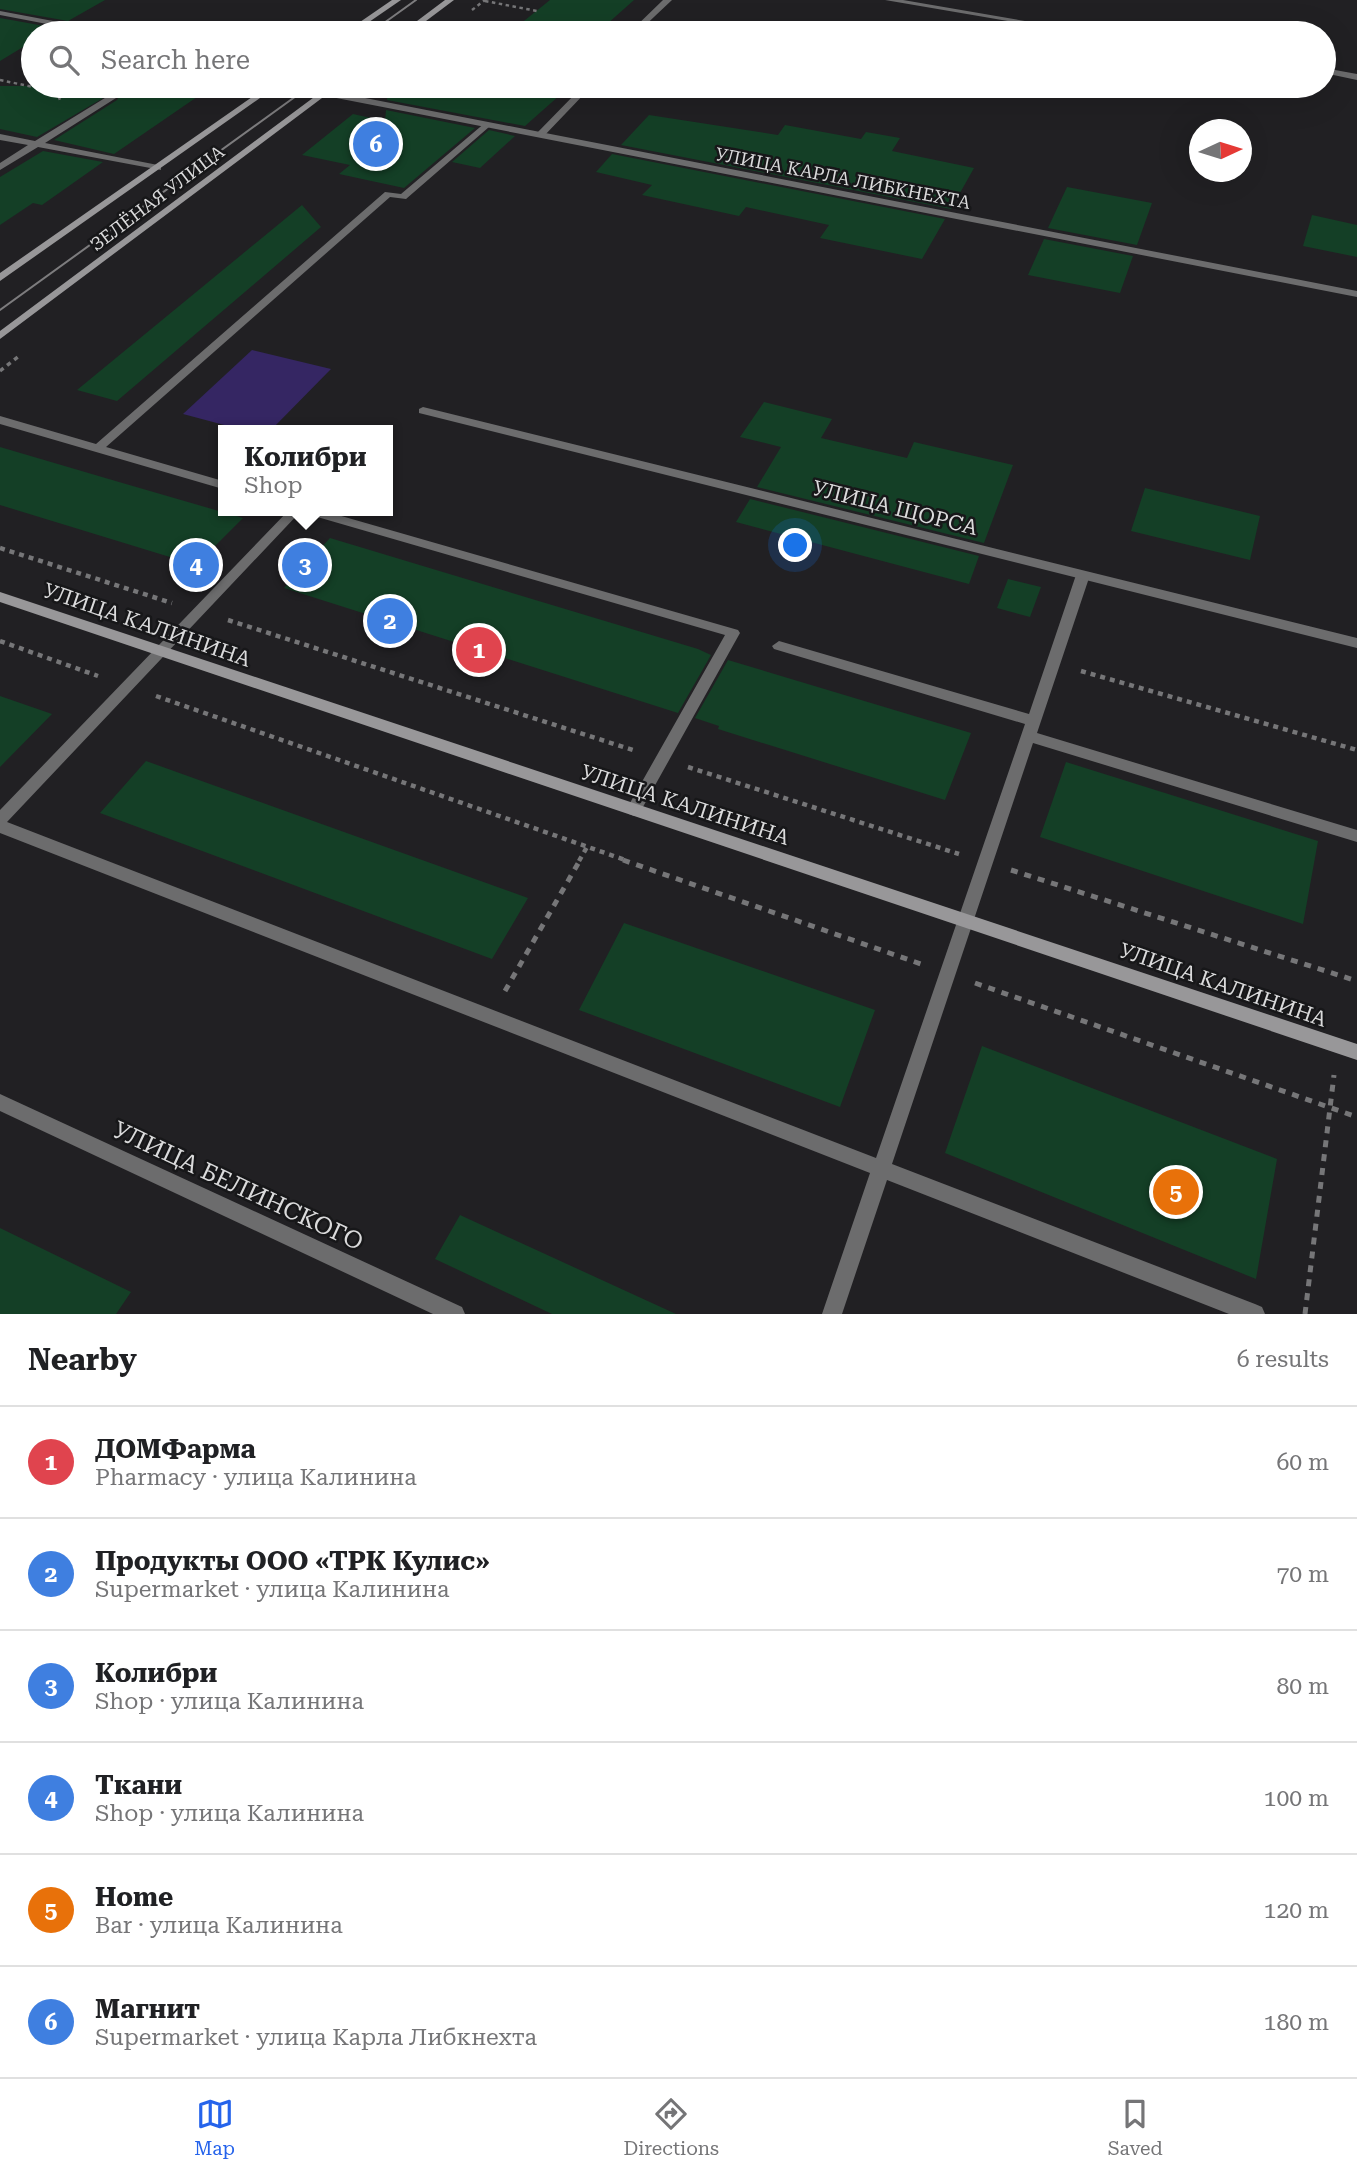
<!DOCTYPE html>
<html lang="en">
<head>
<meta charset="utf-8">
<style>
  body { margin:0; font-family:"Roboto Serif",serif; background:#f6f6f6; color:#202124 }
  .compass { position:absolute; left:1189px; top:119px; width:63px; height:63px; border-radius:50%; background:#fff; box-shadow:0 7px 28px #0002; rotate:86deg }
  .you { position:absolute; left:796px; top:546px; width:24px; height:24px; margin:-18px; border:5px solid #fff; border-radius:50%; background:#1a73e8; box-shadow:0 0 0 10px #1a73e833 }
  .badge { display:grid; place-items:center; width:46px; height:46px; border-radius:50%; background:#2563eb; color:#fff; font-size:23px; font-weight:700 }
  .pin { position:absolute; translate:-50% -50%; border:4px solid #fff; box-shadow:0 2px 7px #0006 }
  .popup { position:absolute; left:218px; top:425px; width:175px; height:91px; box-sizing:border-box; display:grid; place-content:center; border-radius:0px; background:#fff; filter:drop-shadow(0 2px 5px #0005); font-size:23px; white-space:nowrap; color:#757577 }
  .popup b { font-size:26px; color:#202124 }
  .popup::after { content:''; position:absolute; left:50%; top:100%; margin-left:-14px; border:14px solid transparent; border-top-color:#fff }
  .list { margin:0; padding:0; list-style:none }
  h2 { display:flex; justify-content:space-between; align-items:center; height:91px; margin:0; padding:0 28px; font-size:30px }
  h2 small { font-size:23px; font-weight:400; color:#757577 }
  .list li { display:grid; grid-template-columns:46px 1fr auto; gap:21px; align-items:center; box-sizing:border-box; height:112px; padding:0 28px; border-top:2px solid #e0e0e0 }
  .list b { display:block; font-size:26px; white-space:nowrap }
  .list p { margin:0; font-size:23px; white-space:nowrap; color:#757577 }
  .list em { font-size:23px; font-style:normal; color:#757577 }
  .icon { flex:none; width:38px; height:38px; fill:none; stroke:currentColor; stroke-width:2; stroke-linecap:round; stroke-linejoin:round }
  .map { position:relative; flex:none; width:1357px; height:1314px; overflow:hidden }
  .search { position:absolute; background:#fff; box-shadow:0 7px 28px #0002; left:21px; right:21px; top:21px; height:77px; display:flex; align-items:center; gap:18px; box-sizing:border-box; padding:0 24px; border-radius:38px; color:#757577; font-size:26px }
  .sheet { height:763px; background:#fff }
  nav { display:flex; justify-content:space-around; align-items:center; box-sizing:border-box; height:98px; border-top:2px solid #e0e0e0; background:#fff; font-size:19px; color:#757577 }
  nav a { display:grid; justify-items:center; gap:4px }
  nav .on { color:#2563eb }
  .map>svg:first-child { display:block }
  .green { fill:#352663 }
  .building { fill:#143f26 }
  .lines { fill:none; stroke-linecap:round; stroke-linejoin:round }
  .path-far3 { stroke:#767678; stroke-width:2.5; stroke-dasharray:3.5 3.5; stroke-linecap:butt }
  .path-far2 { stroke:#767678; stroke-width:3.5; stroke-dasharray:4.5 4.5; stroke-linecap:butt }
  .path-far1 { stroke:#767678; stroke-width:4.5; stroke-dasharray:5 5; stroke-linecap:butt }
  .path { stroke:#767678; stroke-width:5; stroke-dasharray:7 7; stroke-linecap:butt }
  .lane { fill:#6c6c6d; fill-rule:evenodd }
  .street { fill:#6c6c6d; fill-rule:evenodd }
  .secondary { fill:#989799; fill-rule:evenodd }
  .tram { stroke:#7d7c7e; stroke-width:2 }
  .labels { text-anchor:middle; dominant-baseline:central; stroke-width:5; stroke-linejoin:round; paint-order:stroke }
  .far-street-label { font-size:18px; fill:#dadadb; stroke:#171719 }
  .street-label { font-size:21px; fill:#dadadb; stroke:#171719 }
  .near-street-label { font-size:24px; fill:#dadadb; stroke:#171719 }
</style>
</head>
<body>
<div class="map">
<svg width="1357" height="1314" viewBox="0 0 1357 1314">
  <rect width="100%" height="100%" fill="#212023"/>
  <!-- green -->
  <path class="green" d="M252,350L331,369L271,430H243L183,414Z"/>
  <!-- building -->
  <path class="building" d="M0,0H105L68,21L0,9Z
    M550,0H634L597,33H509Z
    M0,18L56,28L47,33H33V41L0,61Z
    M0,86H213L114,154L54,140L117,100L120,95L115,91L37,137L0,129Z
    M388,86H538L533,90L560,95L525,126L387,100Z
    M386,110L475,128L404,188L339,174L350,165L302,155L353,114L385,121Z
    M649,115L778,135L785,125L861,139L866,132L900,138L892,151L974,168L951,209L621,145Z
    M489,130L515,136L480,168L452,162Z
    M43,151L103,162L42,205L33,203L0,225V177Z
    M612,154L945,219L922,259L820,238L829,225L746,207L739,216L642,195L652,185L596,172Z
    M1067,187L1152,203L1137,245L1048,228Z
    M302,205L321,227L117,401L77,390Z
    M1312,215L1357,225V257L1303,246Z
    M1044,239L1133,256L1120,293L1028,275Z
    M764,402L832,419L821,438L907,458L914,442L1013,465L984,543L757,487L781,447L740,437Z
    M0,447L119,482L243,518L196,565L0,505Z
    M1145,488L1260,516L1250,560L1131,531Z
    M750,499L979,556L969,584L736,522Z
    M330,538L698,649L711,655L678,713L284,588Z
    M1008,579L1041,587L1030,617L997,608Z
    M728,660L971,733L945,800L718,729L719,726L695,718Z
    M0,696L52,714L0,767Z
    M146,761L528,898L492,959L100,813Z
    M1066,762L1318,841L1303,924L1040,837Z
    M624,923L875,1010L840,1107L579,1010Z
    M982,1046L1277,1159L1256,1279L945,1153Z
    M460,1215L676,1314H552L435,1259Z
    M0,1228L131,1292L116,1314H0Z"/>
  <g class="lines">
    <!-- path-far3 -->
    <path class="path-far3" d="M485,1L537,11
      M472,10L485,0
      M0,80L57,92L60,100"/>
    <!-- path-far2 -->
    <path class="path-far2" d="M0,371L19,356"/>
    <!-- path-far1 -->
    <path class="path-far1" d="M0,548L172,603
      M228,620L636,751
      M0,641L98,676
      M1081,671L1357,750
      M156,696L628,861
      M688,767L959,854
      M579,861L587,847"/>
    <!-- path -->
    <path class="path" d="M623,860L921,964
      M1011,870L1357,981
      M975,983L1357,1117
      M505,991L580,860
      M1305,1314L1334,1075"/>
    <!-- lane -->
    <path class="lane" d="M663,0H672L637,33H629Z
      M572,86H581L588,90L543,137H537V133L578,91L571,90Z
      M113,93L117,96L116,98L45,143L158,165L161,166V170L38,147L0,170V163L28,145L0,140V134L35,141Z
      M486,122L490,125L489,127L406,199L390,197L106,447L223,481V489L0,424V416L96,444L385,192L401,194Z
      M288,511H301L7,822L876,1158L1025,724L774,649L772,646L779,641L1029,714L1076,575L1078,572H1088L1090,575L1037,733L1357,830V842L1033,743L892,1164L1255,1304L1262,1307L1265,1314H1229L887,1180L842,1314H822L870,1173L0,833V810Z
      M305,511H324L738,630L740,633L639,814L634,816L629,814L626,810L725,635L307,514Z"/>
    <!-- street -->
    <path class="street" d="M885,0H903L1095,33H1078Z
      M0,11L106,31L110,33H94L0,15Z
      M1324,68L1357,74V80L1324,73Z
      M324,90L1357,291V297L321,95L320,93Z
      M423,407L1357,638V648L419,413V409Z
      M0,1094L462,1307L465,1314H433L0,1111Z"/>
    <!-- secondary -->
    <path class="secondary" d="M392,0H401L353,33H344Z
      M445,0H454L410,33H401Z
      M268,86H277L0,281V273Z
      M329,86H338L0,339V331Z
      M0,592L1357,1044V1060L0,602Z"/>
    <!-- tram -->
    <path class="tram" d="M370,33L416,0
      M0,310L310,86"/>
  </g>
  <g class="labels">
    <!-- far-street labels -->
    <g class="far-street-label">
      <text transform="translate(843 178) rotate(11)">УЛИЦА КАРЛА ЛИБКНЕХТА</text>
      <text transform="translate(157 198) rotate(-37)">ЗЕЛЁНАЯ УЛИЦА</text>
    </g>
    <!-- street labels -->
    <g class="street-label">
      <text transform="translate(895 508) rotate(14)">УЛИЦА ЩОРСА</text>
      <text transform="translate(147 625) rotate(19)">УЛИЦА КАЛИНИНА</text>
      <text transform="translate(685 805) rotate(18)">УЛИЦА КАЛИНИНА</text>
      <text transform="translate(1223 985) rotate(19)">УЛИЦА КАЛИНИНА</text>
    </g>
    <!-- near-street labels -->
    <g class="near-street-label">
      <text transform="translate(238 1186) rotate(25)">УЛИЦА БЕЛИНСКОГО</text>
    </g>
  </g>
</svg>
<svg class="compass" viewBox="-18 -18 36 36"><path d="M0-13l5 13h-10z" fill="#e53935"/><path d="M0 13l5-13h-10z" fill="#757577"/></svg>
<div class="you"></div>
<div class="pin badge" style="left:479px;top:650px;background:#e0444e">1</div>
<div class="pin badge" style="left:390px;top:621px;background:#3f7fe0">2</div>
<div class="pin badge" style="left:305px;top:565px;background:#3f7fe0">3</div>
<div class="popup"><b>Колибри</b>Shop</div>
<div class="pin badge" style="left:196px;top:565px;background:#3f7fe0">4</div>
<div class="pin badge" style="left:1176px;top:1192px;background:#e8710a">5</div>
<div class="pin badge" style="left:376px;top:144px;background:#3f7fe0">6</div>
<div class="search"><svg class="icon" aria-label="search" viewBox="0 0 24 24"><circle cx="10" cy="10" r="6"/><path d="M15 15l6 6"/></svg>Search here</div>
</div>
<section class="sheet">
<h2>Nearby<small>6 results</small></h2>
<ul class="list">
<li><span class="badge" style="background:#e0444e">1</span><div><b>ДОМФарма</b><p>Pharmacy · улица Калинина</p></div><em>60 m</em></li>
<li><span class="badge" style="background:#3f7fe0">2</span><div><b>Продукты ООО «ТРК Кулис»</b><p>Supermarket · улица Калинина</p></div><em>70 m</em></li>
<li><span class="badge" style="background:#3f7fe0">3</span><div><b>Колибри</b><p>Shop · улица Калинина</p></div><em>80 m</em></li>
<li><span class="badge" style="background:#3f7fe0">4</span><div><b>Ткани</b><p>Shop · улица Калинина</p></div><em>100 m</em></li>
<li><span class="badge" style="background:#e8710a">5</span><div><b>Home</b><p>Bar · улица Калинина</p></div><em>120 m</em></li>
<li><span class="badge" style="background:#3f7fe0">6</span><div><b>Магнит</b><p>Supermarket · улица Карла Либкнехта</p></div><em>180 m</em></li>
</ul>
</section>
<nav>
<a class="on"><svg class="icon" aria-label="map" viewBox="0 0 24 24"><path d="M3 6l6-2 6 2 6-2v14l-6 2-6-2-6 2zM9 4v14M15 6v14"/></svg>Map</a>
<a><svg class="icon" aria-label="directions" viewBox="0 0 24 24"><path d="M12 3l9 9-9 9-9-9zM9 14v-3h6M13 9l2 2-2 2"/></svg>Directions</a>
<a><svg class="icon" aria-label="saved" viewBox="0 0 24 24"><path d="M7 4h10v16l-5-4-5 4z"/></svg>Saved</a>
</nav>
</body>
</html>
